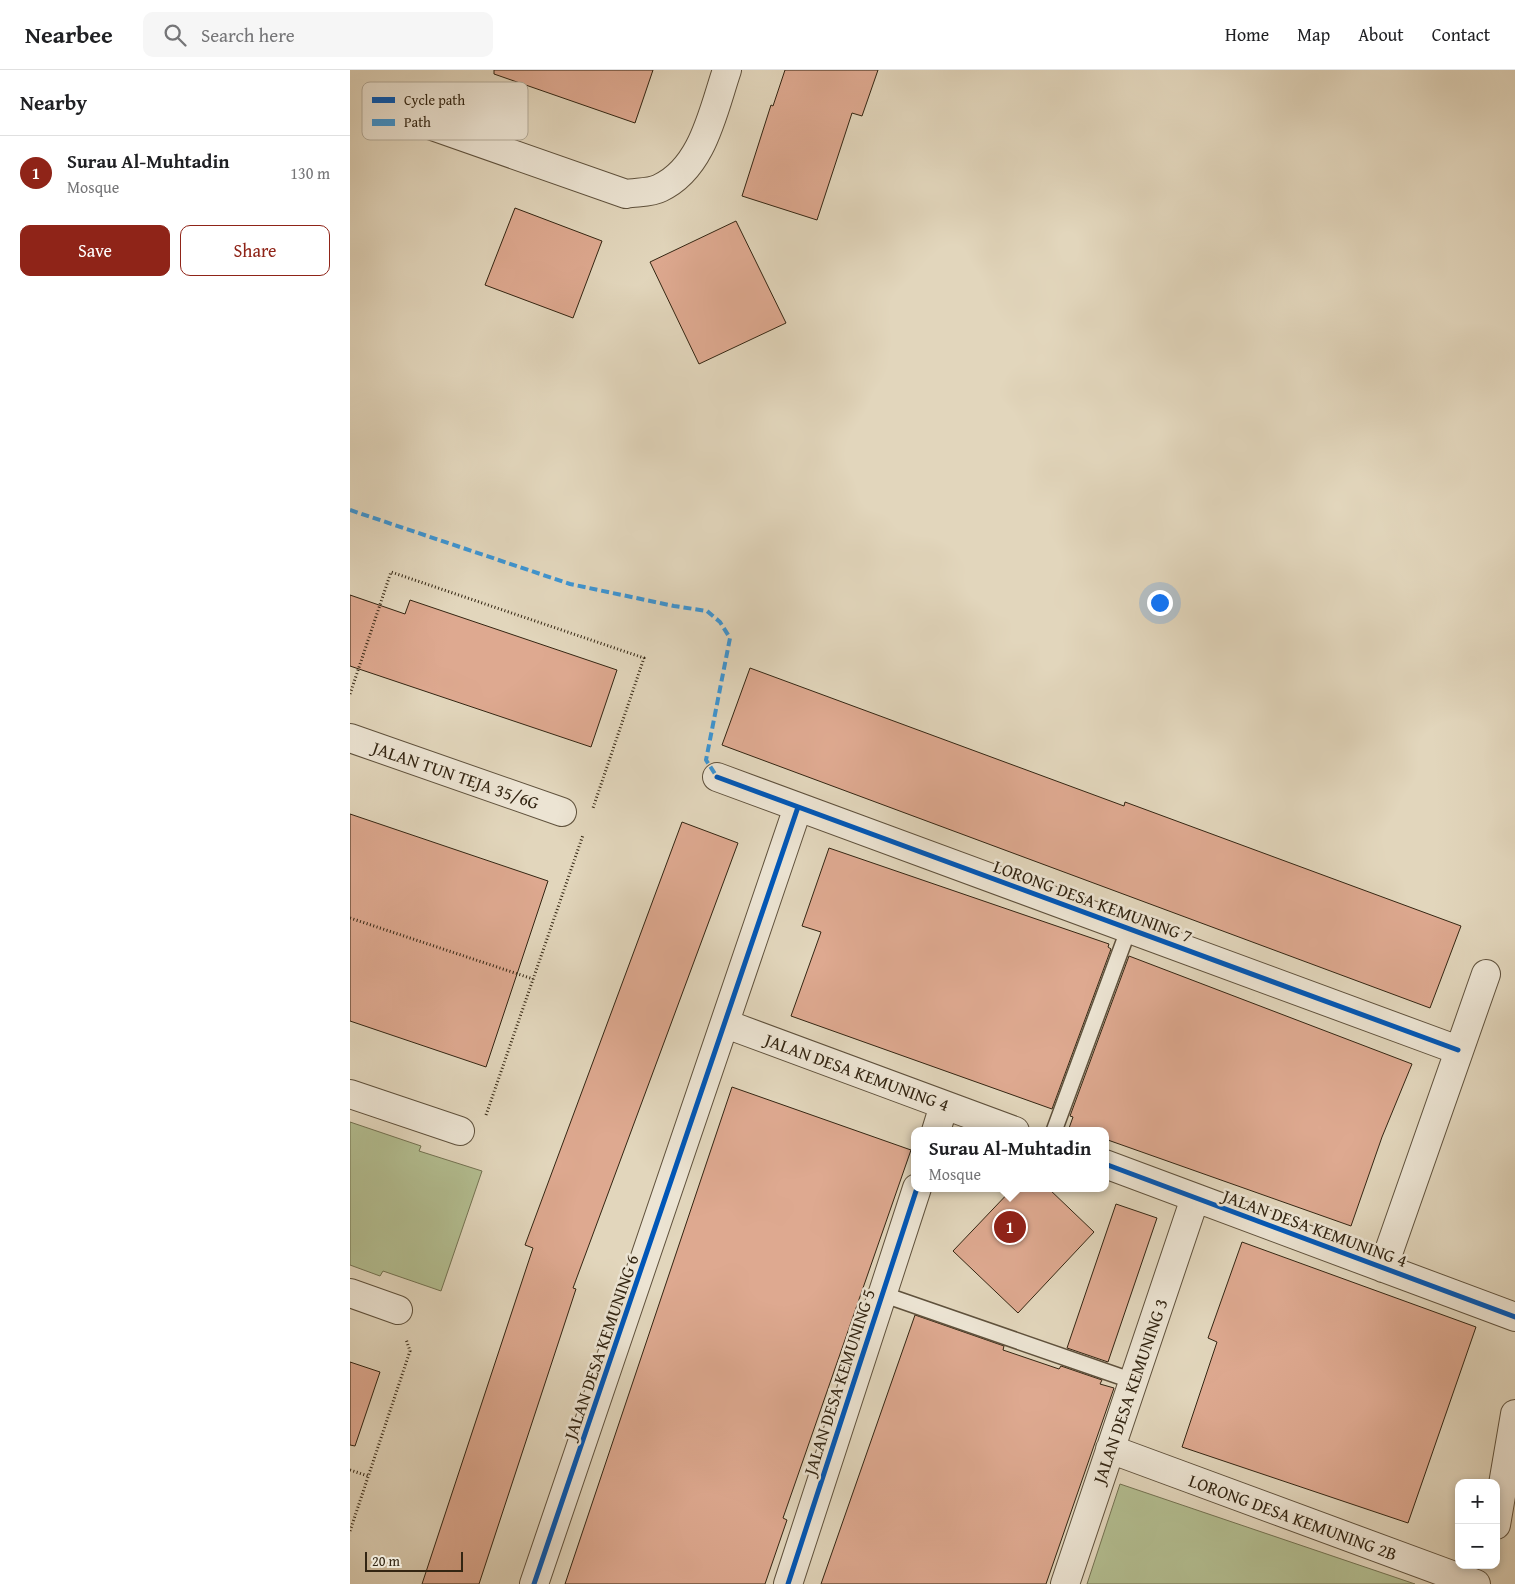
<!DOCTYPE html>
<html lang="en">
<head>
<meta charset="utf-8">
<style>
  body { margin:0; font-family:"Gentium Book Plus",serif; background:#f6f6f6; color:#202124 }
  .controls { position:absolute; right:15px; bottom:15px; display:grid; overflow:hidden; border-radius:10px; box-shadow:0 2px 8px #0003 }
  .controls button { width:45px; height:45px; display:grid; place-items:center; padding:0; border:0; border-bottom:1px solid #e0e0e0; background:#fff; color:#202124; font:25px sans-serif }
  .scale { position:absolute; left:15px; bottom:12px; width:98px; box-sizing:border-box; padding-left:5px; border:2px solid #332512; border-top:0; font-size:14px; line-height:18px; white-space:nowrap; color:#332512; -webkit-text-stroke:4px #ece4d3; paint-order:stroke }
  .you { position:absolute; left:809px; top:532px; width:18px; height:18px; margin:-12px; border:4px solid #fff; border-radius:50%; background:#1a73e8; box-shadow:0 0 0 8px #1a73e833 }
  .badge { display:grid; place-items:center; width:32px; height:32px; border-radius:50%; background:#8f2418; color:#fff; font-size:16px; font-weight:700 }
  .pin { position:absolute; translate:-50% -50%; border:2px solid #fff; box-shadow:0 1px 5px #0006 }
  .popup { position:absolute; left:561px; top:1057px; width:198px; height:65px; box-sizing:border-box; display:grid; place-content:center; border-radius:10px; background:#fff; filter:drop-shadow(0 1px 4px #0005); font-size:16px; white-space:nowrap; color:#757577 }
  .popup b { font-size:19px; color:#202124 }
  .popup::after { content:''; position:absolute; left:50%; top:100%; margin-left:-10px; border:10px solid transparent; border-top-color:#fff }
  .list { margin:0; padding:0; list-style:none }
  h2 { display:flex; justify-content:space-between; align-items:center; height:65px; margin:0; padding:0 20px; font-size:21px }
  h2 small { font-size:16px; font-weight:400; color:#757577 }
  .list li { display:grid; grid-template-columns:32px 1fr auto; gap:15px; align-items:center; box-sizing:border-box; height:75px; padding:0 20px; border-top:1px solid #e0e0e0 }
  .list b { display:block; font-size:19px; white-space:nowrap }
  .list p { margin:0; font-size:16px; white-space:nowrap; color:#757577 }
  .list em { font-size:16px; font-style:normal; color:#757577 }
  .actions { display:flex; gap:10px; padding:15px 20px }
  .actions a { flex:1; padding:11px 0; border:1px solid #8f2418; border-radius:10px; text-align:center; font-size:18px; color:#8f2418 }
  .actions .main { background:#8f2418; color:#fff }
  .icon { flex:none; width:28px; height:28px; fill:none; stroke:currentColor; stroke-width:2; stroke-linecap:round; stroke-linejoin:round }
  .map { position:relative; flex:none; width:1165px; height:1514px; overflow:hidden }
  header { display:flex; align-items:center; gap:30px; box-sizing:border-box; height:70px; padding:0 25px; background:#fff; border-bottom:1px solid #e0e0e0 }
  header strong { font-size:24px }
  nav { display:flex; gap:28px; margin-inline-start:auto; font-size:18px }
  .search { width:350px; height:45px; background:#f6f6f6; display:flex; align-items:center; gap:12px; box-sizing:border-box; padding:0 18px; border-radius:10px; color:#757577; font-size:19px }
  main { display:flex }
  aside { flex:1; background:#fff }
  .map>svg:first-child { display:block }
  .green { fill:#b3be91; stroke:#737252 }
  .building { fill:#dea990; stroke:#332512 }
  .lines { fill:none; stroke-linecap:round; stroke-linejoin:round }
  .service-casing { stroke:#5f513c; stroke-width:18 }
  .minor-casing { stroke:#5f513c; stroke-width:30 }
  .path { stroke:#332512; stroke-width:3; stroke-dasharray:1 2.5; stroke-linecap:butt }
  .service { stroke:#ece4d3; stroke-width:15 }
  .minor { stroke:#ece4d3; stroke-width:28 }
  .quiet { stroke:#3d95d3; stroke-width:4; stroke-dasharray:8 4; stroke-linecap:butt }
  .cycleway-casing { stroke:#ece4d3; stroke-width:8 }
  .cycleway { stroke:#0057b8; stroke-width:5 }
  .labels { text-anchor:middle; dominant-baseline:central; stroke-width:5; stroke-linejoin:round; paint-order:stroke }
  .street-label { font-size:18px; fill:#332512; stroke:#ece4d3 }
  .key { fill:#ece4d3; stroke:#b4ab99; stroke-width:1 }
  .key-label { font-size:14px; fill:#332512 }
</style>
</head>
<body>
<header>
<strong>Nearbee</strong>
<div class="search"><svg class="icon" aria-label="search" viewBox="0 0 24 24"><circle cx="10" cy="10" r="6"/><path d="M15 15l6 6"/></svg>Search here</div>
<nav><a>Home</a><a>Map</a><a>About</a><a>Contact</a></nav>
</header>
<main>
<aside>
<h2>Nearby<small></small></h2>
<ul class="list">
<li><span class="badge">1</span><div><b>Surau Al-Muhtadin</b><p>Mosque</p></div><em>130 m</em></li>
</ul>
<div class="actions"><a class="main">Save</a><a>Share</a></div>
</aside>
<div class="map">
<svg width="1165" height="1514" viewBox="0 0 1165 1514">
  <rect width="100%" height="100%" fill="#e2d6bc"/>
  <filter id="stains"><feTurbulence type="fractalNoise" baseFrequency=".004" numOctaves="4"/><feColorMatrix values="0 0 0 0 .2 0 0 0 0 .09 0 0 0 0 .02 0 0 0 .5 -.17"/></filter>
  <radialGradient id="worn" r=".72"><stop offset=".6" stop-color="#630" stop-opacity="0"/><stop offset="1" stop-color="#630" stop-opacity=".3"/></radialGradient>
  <!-- green -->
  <path class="green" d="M0,1052L71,1076L69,1081L132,1101L91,1221L33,1201L30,1206L0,1195Z
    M770,1414L1065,1514H737Z"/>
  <!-- building -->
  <path class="building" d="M144,0H303L285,53L144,4Z
    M435,0H528L512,46L502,43L467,150L392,126L421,35L423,36Z
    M165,138L252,171L223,248L135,215Z
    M386,151L436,253L349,294L300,192Z
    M0,525L55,544L60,530L267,600L241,677L0,596Z
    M400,598L774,736L775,732L1111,856L1080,938L372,675Z
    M0,744L198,811L136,997L0,951Z
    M332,752L388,773L223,1218L226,1219L129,1514H72L183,1178L175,1175Z
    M479,778L759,874L758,877L761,879L702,1039L441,946L471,862L452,856Z
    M779,886L1062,994L1032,1067L1001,1156L755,1069V1061H718L723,1047L720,1046Z
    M382,1017L561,1080L433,1448L437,1450L415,1514H215Z
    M663,1118H698L744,1162L668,1243L603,1181Z
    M766,1134L807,1148L758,1292L717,1278Z
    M892,1172L1126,1257L1058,1453L832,1377L867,1272L858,1268Z
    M565,1245L654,1276L653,1280L709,1299L711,1296L752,1310L750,1314L764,1318L696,1514H471Z
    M0,1292L30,1302L5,1376L0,1375Z"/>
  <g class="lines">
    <!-- service casing -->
    <g class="service-casing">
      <path id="service" d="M704,1061L779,858
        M532,1224L783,1311"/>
    </g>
    <!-- minor casing -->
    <g class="minor-casing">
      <path id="minor" d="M54,46L276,124C286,122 301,123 310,118C353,98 363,41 377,0
        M0,668L212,742
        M367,707L1108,980
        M376,954L665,1061
        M0,1024L110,1061
        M586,1061L594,1035
        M755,1094L1165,1247
        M1033,1198L1136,904
        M0,1223L48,1240
        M760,1379L1126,1514
        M1146,1455L1165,1344
        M184,1514L448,737
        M438,1514L567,1118
        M715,1514L845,1128"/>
    </g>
    <!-- path -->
    <path class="path" d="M0,624L41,502L294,588L243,738
      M0,848L183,909
      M136,1045L233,765
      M0,1400L18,1406
      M0,1461L60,1281L56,1269"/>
    <!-- service -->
    <use href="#service" class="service"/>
    <!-- minor -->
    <use href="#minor" class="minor"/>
    <!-- quiet -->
    <path class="quiet" d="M0,440L220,514L324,536L357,541L370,552L380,568L356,690L367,707"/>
    <!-- cycleway casing -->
    <g class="cycleway-casing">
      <path id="cycleway" d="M367,707L1108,980
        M755,1094L1165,1247
        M184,1514L448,737
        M438,1514L567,1118"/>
    </g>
    <!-- cycleway -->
    <use href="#cycleway" class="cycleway"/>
  </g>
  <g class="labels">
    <!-- street labels -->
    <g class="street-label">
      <text transform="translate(106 705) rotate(19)">JALAN TUN TEJA 35/6G</text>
      <text transform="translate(743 831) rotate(20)">LORONG DESA KEMUNING 7</text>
      <text transform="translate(507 1002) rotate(20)">JALAN DESA KEMUNING 4</text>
      <text transform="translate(965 1158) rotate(20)">JALAN DESA KEMUNING 4</text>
      <text transform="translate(251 1277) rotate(-71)">JALAN DESA KEMUNING 6</text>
      <text transform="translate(489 1312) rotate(-72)">JALAN DESA KEMUNING 5</text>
      <text transform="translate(780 1321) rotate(-71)">JALAN DESA KEMUNING 3</text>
      <text transform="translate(943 1447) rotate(20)">LORONG DESA KEMUNING 2B</text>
    </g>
  </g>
  <!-- legend -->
  <rect x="12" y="12" width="166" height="58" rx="8" class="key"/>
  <rect x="22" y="27" width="23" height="6" fill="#0057b8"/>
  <rect x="22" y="49" width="23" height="7" fill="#3d95d3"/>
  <g class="key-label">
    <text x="54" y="35">Cycle path</text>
    <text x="54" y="57">Path</text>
  </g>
  <rect width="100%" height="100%" filter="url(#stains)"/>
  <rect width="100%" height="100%" fill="url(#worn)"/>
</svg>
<div class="controls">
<button>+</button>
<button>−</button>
</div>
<div class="scale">20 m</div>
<div class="you"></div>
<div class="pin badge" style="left:660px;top:1157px">1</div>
<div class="popup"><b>Surau Al-Muhtadin</b>Mosque</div>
</div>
</main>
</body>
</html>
